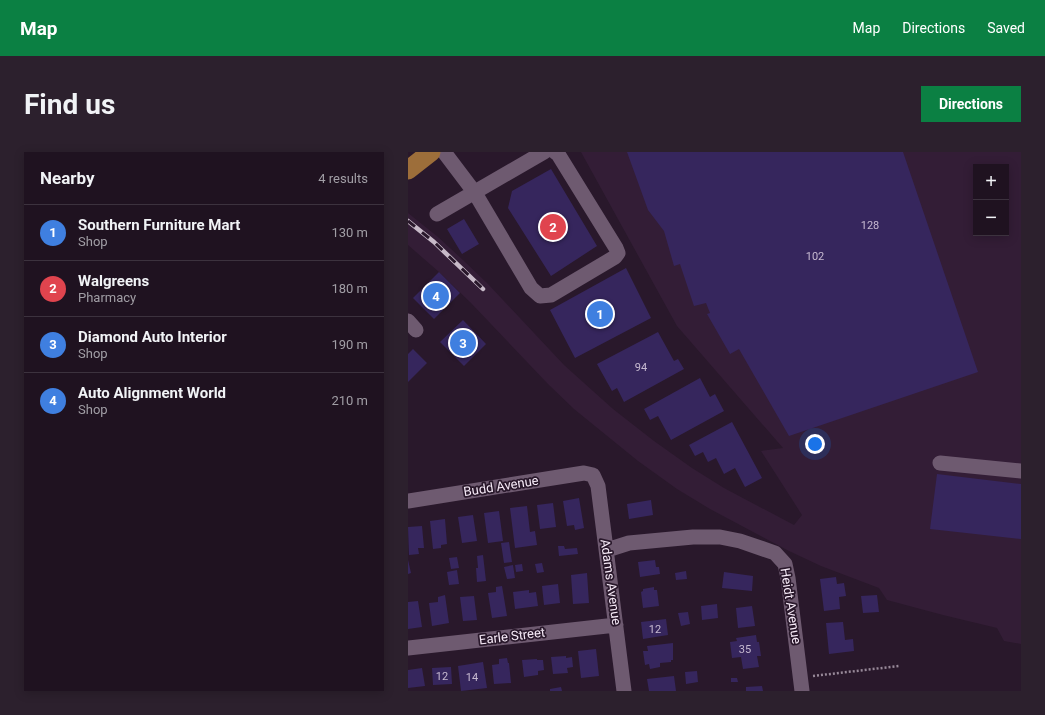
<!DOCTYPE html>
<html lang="en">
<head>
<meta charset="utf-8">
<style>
  body { margin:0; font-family:Roboto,sans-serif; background:#2c202d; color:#f1f3f6 }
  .controls { position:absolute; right:12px; top:12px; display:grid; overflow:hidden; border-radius:0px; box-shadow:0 2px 10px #0003 }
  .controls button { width:36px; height:36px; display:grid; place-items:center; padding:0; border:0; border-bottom:1px solid #3c323e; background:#1f1220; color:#f1f3f6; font:20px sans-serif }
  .you { position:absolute; left:407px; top:292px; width:14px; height:14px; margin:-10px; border:3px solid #fff; border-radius:50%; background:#1a73e8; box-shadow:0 0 0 6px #1a73e833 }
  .badge { display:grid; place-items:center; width:26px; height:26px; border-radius:50%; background:#0b8043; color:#fff; font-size:13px; font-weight:700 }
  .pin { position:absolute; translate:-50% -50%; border:2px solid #fff; box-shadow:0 1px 4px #0006 }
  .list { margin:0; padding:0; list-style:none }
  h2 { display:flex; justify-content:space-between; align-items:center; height:52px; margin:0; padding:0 16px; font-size:17px }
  h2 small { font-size:13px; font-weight:400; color:#a19ea5 }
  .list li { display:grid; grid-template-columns:26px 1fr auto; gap:12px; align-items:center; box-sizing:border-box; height:56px; padding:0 16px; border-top:1px solid #3c323e }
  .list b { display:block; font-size:15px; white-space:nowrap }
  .list p { margin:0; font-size:13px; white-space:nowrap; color:#a19ea5 }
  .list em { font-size:13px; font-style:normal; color:#a19ea5 }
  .map { position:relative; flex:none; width:613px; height:539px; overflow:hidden; border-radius:0px }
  header { display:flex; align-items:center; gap:24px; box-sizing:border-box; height:56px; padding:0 20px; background:#0b8043; color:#fff }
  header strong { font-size:19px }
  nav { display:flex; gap:22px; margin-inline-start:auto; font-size:14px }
  .intro { display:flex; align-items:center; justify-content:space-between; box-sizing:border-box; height:96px; padding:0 24px }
  h1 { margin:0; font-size:28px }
  .button { padding:10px 18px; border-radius:0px; background:#0b8043; color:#fff; font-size:14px; font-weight:700 }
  main { display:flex; gap:24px; padding:0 24px }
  aside { flex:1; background:#1f1220; border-radius:0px; box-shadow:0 2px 10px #0003 }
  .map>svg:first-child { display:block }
  .built { fill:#331d36; fill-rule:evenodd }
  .building { fill:#36265d }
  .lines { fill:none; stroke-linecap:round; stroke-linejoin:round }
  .path { stroke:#978898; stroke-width:2.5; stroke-dasharray:2 2; stroke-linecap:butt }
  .minor { stroke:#6e5a70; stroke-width:15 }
  .major { stroke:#9d6e3a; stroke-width:19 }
  .rail-casing { stroke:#c7bac8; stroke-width:4.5 }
  .rail { stroke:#29182b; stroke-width:3; stroke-dasharray:9; stroke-linecap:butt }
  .labels { text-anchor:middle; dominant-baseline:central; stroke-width:3.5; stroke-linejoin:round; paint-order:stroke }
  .number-label { font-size:11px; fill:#c6b9d0 }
  .street-label { font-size:13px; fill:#f6eaf7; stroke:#29182b }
</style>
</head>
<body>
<header>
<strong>Map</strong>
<nav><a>Map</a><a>Directions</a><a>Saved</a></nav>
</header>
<div class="intro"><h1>Find us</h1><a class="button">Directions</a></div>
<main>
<aside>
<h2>Nearby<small>4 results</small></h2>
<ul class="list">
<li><span class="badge" style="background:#3f7fe0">1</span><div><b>Southern Furniture Mart</b><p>Shop</p></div><em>130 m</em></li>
<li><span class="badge" style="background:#e0444e">2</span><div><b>Walgreens</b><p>Pharmacy</p></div><em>180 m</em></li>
<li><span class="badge" style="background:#3f7fe0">3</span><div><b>Diamond Auto Interior</b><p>Shop</p></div><em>190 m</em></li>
<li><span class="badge" style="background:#3f7fe0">4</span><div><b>Auto Alignment World</b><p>Shop</p></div><em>210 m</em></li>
</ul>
</aside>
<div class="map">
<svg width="613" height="539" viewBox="0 0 613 539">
  <rect width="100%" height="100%" fill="#29182b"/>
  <!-- built -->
  <path class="built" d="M173,0H613V492L596,489L589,476L535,463L479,448L471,436L413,414L381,399L302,357L269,337L230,309L166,257L140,232L63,151L31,120L0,93V61L30,85L55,108L80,132L156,213L205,257L246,289L284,316L316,336L386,373L394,363L353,299L375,296L269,174ZM568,15H598V81H568Z"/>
  <!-- building -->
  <path class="building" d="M219,0H495L570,220L381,284L331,197L322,202L299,162L302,161L298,151L286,154L272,112L266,114L256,79L240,58Z
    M143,17L189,94L143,124L100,56L104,39Z
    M56,67L71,92L54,102L39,77Z
    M218,116L243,166L167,206L142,158Z
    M31,120L52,141L26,167L5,146Z
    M55,168L78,192L56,214L32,190Z
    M250,180L266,209L270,207L276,217L216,250L209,236L204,239L189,212Z
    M5,197L19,211L0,230V202Z
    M292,226L302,245L307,242L316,259L263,288L250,264L242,268L236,257Z
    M324,270L354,326L337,335L327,316L316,322L308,306L300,310L295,300L287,304L281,293Z
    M529,322L613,332V387L522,377Z
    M171,346L176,376L167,378L166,373L159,374L155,349Z
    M243,348L245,363L221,367L219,352Z
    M145,351L148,375L132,377L129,353Z
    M119,354L122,380L127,379L129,393L107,396L102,356Z
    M91,359L95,389L80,391L76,361Z
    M65,363L69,389L54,391L50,365Z
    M37,367L39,392L33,393V396L25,397L22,369Z
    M14,374L16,396H10L11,402L1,403L0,375Z
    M101,390L104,410L96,411L93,391Z
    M150,394H156L157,397L169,396L170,402L151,404Z
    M75,403L78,429L69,430L68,416H70L69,404Z
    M49,405L51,416L43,417L41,406Z
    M0,408L3,421L0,422Z
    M247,408L248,415H251L252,422L232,425L230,410Z
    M134,411L136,420L129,421L127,412Z
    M114,412L115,419L108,420L107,413Z
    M105,413L107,426L99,427L96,415Z
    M49,418L51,432L41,433L39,420Z
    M278,419L279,427L268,428L267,421Z
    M316,420L345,424L344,439L314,436Z
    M179,421L181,451L165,452L163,423Z
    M428,425L429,432L436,431L438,444L431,445L432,457L416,459L412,427Z
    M150,432L152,451L136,453L134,434Z
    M94,434L99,464L84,466L80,441L88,440V435Z
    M246,435V438H249L251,454L235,456L233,440L235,439V437Z
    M121,438V441L128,440L130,454L107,457L105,440Z
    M37,443L41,471L24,474L21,451L30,450V445Z
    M469,443L471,460L455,461L453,444Z
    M66,444L69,468L55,469L52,445Z
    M10,449L14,475L0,477V450Z
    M309,452L310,466L294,468L293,454Z
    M344,454L347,474L330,476L328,456Z
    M280,460L282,472L273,474L270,461Z
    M258,467L260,483L235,487L233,470Z
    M435,470L437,488L445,487L446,499L421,502L418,471Z
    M348,483L349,490H351L353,504H349L351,515L335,517L333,505L324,506L322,490L329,489L328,486Z
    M265,491V508H263V510L252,511V515L242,517L241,512L237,513L235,499H240L239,494Z
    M188,497L191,524L173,526L170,499Z
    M158,504V506L164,505L165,515L159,516L160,521L145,522L143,505Z
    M99,506L100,511H101L103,531L86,532L84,513L91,512V507Z
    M129,507V508H135L136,518L130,519V523L116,525L114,508Z
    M75,510L79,536L53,539L50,514Z
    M43,515L44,532L25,533L24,516Z
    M14,516L17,534L0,536V518Z
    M289,519L290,530L278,532L277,520Z
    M266,524L268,539H241L239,527Z
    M323,526H329L330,530H323Z
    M354,534L355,539H338V535Z
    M153,535L154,539H142V537Z"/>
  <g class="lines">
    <!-- path -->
    <path class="path" d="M405,524L491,514"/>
    <!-- minor -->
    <path class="minor" d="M36,0L67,41L123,136L132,144L143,143L207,105L210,101L208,96L150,2L147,0
      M29,62L136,0
      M0,169L8,178
      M532,311L613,319
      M0,349L176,321L185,323L190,334L216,539
      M199,398L221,391L285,385H312L332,389L367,401L377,412L380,426L394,539
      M0,496L208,473"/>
    <!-- major -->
    <path class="major" d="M0,18L23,0"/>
    <!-- rail casing -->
    <g class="rail-casing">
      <path id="rail" d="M0,69L26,90L75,137"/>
    </g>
    <!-- rail -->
    <use href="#rail" class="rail"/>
  </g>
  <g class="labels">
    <!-- number labels -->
    <g class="number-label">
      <text x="462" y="73">128</text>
      <text x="407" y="104">102</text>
      <text x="233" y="215">94</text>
      <text x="247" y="477">12</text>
      <text x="337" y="497">35</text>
      <text x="34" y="524">12</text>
      <text x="64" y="525">14</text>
    </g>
    <!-- street labels -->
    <g class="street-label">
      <text transform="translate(93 334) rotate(-9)">Budd Avenue</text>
      <text transform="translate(203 430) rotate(82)">Adams Avenue</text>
      <text transform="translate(383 454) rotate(81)">Heidt Avenue</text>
      <text transform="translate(104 484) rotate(-7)">Earle Street</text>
    </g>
  </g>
</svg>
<div class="controls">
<button>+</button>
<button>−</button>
</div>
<div class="you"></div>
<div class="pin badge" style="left:192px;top:162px;background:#3f7fe0">1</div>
<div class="pin badge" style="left:145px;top:75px;background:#e0444e">2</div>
<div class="pin badge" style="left:55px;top:191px;background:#3f7fe0">3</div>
<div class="pin badge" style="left:28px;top:144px;background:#3f7fe0">4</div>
</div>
</main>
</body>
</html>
